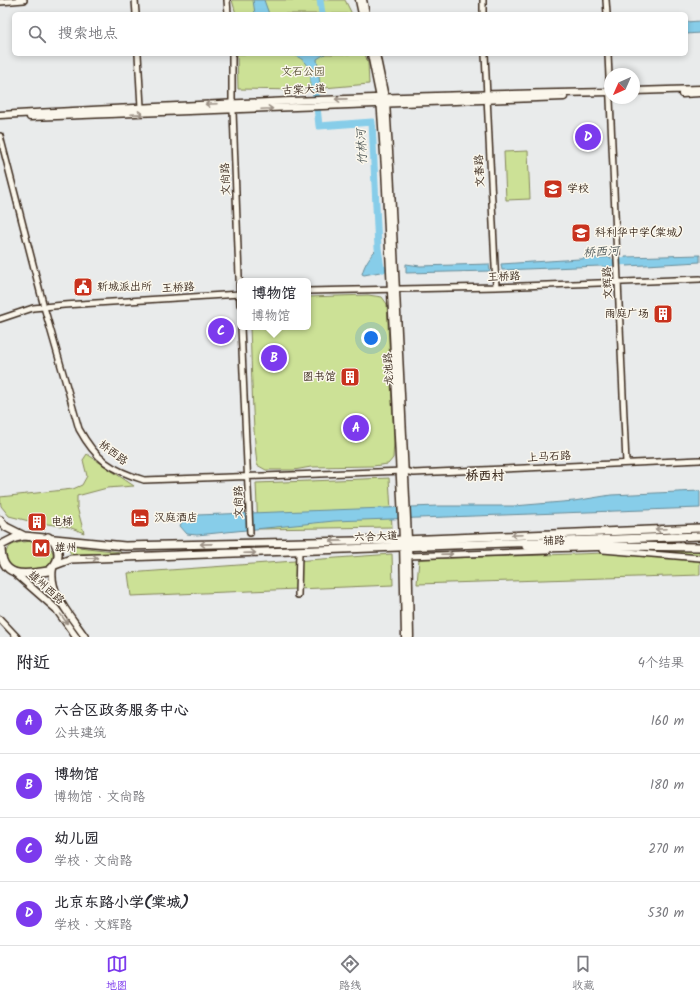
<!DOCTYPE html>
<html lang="zh">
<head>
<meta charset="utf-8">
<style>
  body { margin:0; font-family:Kalam,"LXGW WenKai TC",sans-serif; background:#f2f2f3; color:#2b2b33 }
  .compass { position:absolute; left:604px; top:68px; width:36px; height:36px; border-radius:50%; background:#fff; box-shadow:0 2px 6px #0003; rotate:225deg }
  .you { position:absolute; left:371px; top:338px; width:14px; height:14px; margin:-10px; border:3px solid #fff; border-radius:50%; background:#1a73e8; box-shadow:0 0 0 6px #1a73e833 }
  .badge { display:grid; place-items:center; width:26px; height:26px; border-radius:50%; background:#7c3aed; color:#fff; font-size:13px; font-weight:700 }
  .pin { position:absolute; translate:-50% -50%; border:2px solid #fff; box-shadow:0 1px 4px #0006 }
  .popup { position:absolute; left:237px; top:278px; width:74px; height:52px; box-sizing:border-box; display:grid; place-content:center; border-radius:6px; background:#fff; filter:drop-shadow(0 1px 3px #0005); font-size:13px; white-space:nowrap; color:#7c7c81 }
  .popup b { font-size:15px; color:#2b2b33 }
  .popup::after { content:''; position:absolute; left:50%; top:100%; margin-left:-8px; border:8px solid transparent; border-top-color:#fff }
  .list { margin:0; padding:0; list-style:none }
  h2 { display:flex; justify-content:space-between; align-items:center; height:52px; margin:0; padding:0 16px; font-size:17px }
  h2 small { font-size:13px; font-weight:400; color:#7c7c81 }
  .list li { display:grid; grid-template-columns:26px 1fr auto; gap:12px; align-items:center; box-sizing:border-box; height:64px; padding:0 16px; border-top:1px solid #e1e1e2 }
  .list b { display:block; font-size:15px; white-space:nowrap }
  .list p { margin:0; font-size:13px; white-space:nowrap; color:#7c7c81 }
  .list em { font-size:13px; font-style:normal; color:#7c7c81 }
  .icon { flex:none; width:22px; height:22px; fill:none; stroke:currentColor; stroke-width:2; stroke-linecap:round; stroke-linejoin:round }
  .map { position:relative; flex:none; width:700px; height:637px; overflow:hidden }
  .search { position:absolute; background:#fff; box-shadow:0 2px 6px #0003; left:12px; right:12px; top:12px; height:44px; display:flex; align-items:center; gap:10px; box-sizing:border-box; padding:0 14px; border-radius:6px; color:#7c7c81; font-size:15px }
  .sheet { height:308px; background:#fff }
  nav { display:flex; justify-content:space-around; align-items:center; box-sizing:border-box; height:56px; border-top:1px solid #e1e1e2; background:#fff; font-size:11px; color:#7c7c81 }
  nav a { display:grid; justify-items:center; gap:2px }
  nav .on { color:#7c3aed }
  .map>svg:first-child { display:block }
  .green { fill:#cce196; stroke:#84865a }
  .water { fill:#87cde9; stroke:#698c98 }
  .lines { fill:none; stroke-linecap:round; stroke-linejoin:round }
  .river { stroke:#87cde9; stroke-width:7 }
  .minor-casing { stroke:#3b2a1e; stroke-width:8 }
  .major-casing { stroke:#3b2a1e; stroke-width:9 }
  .highway-casing { stroke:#3b2a1e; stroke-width:10 }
  .minor { stroke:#fbf7ec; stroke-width:5 }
  .major { stroke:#fbf7ec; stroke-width:6 }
  .highway { stroke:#fbf7ec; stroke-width:7 }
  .oneway { stroke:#9b9085 }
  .labels { text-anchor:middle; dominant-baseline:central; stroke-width:3; stroke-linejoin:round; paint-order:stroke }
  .park-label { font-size:11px; fill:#5f583c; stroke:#fbf7ec }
  .street-label { font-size:11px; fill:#3b2a1e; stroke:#fbf7ec }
  .poi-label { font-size:11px; fill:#3b2a1e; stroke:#fbf7ec; text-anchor:start }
  .water-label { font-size:12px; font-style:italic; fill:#525b5b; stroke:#fbf7ec }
  .quarter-label { font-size:13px; font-weight:bold; fill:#3b2a1e; stroke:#fbf7ec }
</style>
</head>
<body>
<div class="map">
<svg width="700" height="637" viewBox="0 0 700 637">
  <rect width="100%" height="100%" fill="#e9ebeb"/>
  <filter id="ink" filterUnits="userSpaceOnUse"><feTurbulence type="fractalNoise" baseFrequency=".025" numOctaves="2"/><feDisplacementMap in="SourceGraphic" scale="8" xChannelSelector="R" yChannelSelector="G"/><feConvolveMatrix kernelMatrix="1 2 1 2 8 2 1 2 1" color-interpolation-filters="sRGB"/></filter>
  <g filter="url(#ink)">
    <!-- green -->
    <path class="green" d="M232,0H345L352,14H236Z
      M237,54H365L368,63L369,84L301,90L238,89Z
      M528,151L530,199L506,200L504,152Z
      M368,295L382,297L387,304L394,441L393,458L388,464L373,466L311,467L294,470H266L257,465C252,419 252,373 250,327H308V297Z
      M87,454L134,486L107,488L77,496V507L84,533L69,527L33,522L9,516L1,506L0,497L73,489L82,485L87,476L83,460Z
      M389,478L392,527L258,529L256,483Z
      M35,541C49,543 59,552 49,565C36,572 21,573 9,564L5,556C7,541 24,542 35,541Z
      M70,546L121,552V553L71,554L69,550Z
      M700,550V575L417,584L419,559Z
      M392,554L393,585L131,596L128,573Z"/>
    <!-- water -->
    <path class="water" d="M253,0H264L269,14H255Z
      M700,21V33L686,34V22Z
      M292,54H325L317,59L320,85L311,87C311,68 310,62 292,54Z
      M378,248L381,256L380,272L364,275L362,274C364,265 371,254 378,248Z
      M700,255V262L627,266L625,257Z
      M611,257V267L600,266L502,270L501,264Z
      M406,264L420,266L489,264L490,271L406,273Z
      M700,491V508L334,521L197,535L187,534L180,526L183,519L197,515L438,506H514L574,501L611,495Z"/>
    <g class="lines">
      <!-- river -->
      <path class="river" d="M320,0L322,14
        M314,78L319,126L372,122L378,248L381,268L383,269
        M601,263L635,261"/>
      <!-- minor casing -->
      <g class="minor-casing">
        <path id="minor" d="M135,0L136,14
          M227,0L228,14
          M483,0V14
          M606,0L607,14
          M0,2L24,0
          M138,54L141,107
          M232,54V103L233,111L240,304
          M485,54L496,287
          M608,54L626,463
          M0,136L44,307L79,429C96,460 111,470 144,480L405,471L414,473L700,460
          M308,291L496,287L700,279
          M0,319L33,308L64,305L240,294
          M241,327L250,533
          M603,550L700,558
          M408,556L547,551
          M298,595L299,551
          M0,619L17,637"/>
      </g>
      <!-- major casing -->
      <g class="major-casing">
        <path id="major" d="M359,0L362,14
          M363,0L366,14
          M371,54L380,98L385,168L403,540L405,637
          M376,54L386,102L390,168L408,539L410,637
          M634,91L700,89
          M682,94L700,93
          M0,115C203,104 406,95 610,92
          M30,117L564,97
          M53,568C48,593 72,617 85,637
          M15,573L56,609L76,637"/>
      </g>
      <!-- highway casing -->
      <g class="highway-casing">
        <path id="highway" d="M0,520L6,527L24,536
          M48,537L54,541C61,552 59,564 48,571C24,575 0,579 1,545L15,538L24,536L125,546L403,540L700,528
          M526,546L544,548L614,546L700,547
          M55,565L71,559L700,536"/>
      </g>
      <!-- minor -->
      <use href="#minor" class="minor"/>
      <!-- major -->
      <use href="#major" class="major"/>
      <!-- highway -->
      <use href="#highway" class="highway"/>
    </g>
    <!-- one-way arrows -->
    <defs><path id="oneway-shaft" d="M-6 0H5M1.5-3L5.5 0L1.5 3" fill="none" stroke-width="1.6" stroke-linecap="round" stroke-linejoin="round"/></defs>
    <g class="oneway">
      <use href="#oneway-shaft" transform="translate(341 99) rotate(179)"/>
      <use href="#oneway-shaft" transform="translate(211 104) rotate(177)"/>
      <use href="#oneway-shaft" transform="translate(267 109) rotate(-3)"/>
      <use href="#oneway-shaft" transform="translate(137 114) rotate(-2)"/>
      <use href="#oneway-shaft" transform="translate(661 529) rotate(178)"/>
      <use href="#oneway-shaft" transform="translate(517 535) rotate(178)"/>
      <use href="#oneway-shaft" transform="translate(336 541) rotate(179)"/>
      <use href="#oneway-shaft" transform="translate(206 544) rotate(179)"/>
      <use href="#oneway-shaft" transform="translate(250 553) rotate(-2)"/>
      <use href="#oneway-shaft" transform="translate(447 554) rotate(-2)"/>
      <use href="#oneway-shaft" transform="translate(92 558) rotate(-1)"/>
      <use href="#oneway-shaft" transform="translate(64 619) rotate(54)"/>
    </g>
  </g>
  <!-- icons -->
  <defs>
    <g id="school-square" transform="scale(1)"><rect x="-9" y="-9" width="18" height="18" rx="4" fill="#c8321e" stroke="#fbf7ec"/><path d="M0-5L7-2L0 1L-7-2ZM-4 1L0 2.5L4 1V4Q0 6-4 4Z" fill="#fff"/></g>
    <g id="civic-square" transform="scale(1)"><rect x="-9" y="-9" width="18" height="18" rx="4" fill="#c8321e" stroke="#fbf7ec"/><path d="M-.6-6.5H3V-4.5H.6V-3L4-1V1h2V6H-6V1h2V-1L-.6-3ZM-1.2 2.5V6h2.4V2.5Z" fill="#fff"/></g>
    <g id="building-square" transform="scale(1)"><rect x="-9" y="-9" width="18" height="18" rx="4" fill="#c8321e" stroke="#fbf7ec"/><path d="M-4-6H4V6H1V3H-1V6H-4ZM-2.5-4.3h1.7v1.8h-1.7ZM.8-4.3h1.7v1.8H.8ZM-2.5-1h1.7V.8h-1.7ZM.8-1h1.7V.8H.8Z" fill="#fff"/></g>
    <g id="hotel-square" transform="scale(1)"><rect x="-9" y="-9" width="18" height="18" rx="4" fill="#c8321e" stroke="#fbf7ec"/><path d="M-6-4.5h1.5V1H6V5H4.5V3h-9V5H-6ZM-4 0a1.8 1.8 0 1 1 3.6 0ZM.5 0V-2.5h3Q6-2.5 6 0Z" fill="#fff"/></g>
    <g id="metro-square" transform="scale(1)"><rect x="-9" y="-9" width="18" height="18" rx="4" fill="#c8321e" stroke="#fbf7ec"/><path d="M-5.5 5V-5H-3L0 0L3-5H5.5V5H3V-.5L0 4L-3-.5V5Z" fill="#fff"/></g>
  </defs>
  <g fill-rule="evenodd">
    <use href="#school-square" x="553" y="189"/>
    <use href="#school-square" x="581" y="233"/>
    <use href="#civic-square" x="83" y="287"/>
    <use href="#building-square" x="663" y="314"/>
    <use href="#building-square" x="350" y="377"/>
    <use href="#hotel-square" x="140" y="518"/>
    <use href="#building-square" x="37" y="522"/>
    <use href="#metro-square" x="41" y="548"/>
  </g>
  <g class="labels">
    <!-- park labels -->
    <g class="park-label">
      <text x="303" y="72">文石公园</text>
    </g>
    <!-- street labels -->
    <g class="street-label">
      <text transform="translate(304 90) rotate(-2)">古棠大道</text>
      <text transform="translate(480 171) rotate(-93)">文春路</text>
      <text transform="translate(226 179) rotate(-92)">文尚路</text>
      <text transform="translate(504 277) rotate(-2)">王桥路</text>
      <text transform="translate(608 283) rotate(-93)">文辉路</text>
      <text transform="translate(178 288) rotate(-3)">王桥路</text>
      <text transform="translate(389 369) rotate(-93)">龙池路</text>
      <text transform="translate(113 453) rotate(37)">桥西路</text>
      <text transform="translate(549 457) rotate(-3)">上马石路</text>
      <text transform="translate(239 502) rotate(-91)">文尚路</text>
      <text transform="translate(376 537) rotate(-2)">六合大道</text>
      <text transform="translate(554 541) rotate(-1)">辅路</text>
      <text transform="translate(46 588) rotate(42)">雄州西路</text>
    </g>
    <!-- poi labels -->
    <g class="poi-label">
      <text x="567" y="189">学校</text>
      <text x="595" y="233">科利华中学(棠城)</text>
      <text x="97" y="287">新城派出所</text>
      <text x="649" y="314" text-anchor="end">雨庭广场</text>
      <text x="336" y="377" text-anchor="end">图书馆</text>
      <text x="154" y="518">汉庭酒店</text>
      <text x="51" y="522">电梯</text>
      <text x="55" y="548">雄州</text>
    </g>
    <!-- water labels -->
    <g class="water-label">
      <text transform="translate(362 147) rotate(-93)">竹林河</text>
      <text transform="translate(601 252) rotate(-3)">桥西河</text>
    </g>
    <!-- quarter labels -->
    <g class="quarter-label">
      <text x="485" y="476">桥西村</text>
    </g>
  </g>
</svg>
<svg class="compass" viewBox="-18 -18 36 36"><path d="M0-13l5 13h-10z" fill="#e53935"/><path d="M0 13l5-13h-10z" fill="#7c7c81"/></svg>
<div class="you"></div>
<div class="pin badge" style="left:356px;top:428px">A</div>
<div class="pin badge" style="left:274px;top:358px">B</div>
<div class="popup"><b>博物馆</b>博物馆</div>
<div class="pin badge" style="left:221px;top:331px">C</div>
<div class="pin badge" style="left:588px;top:137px">D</div>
<div class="search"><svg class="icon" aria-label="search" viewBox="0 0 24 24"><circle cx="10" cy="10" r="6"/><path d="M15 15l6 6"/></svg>搜索地点</div>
</div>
<section class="sheet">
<h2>附近<small>4个结果</small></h2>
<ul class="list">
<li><span class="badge">A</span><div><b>六合区政务服务中心</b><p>公共建筑</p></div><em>160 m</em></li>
<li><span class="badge">B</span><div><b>博物馆</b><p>博物馆 · 文尚路</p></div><em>180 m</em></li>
<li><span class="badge">C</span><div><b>幼儿园</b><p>学校 · 文尚路</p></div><em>270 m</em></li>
<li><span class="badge">D</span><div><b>北京东路小学(棠城)</b><p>学校 · 文辉路</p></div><em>530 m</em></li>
</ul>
</section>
<nav>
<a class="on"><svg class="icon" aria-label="map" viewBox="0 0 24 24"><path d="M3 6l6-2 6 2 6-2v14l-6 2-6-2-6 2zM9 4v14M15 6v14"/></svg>地图</a>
<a><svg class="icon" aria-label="directions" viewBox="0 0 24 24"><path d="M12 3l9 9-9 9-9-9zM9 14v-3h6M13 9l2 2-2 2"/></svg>路线</a>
<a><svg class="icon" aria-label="saved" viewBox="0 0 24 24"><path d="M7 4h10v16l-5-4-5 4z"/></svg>收藏</a>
</nav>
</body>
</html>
